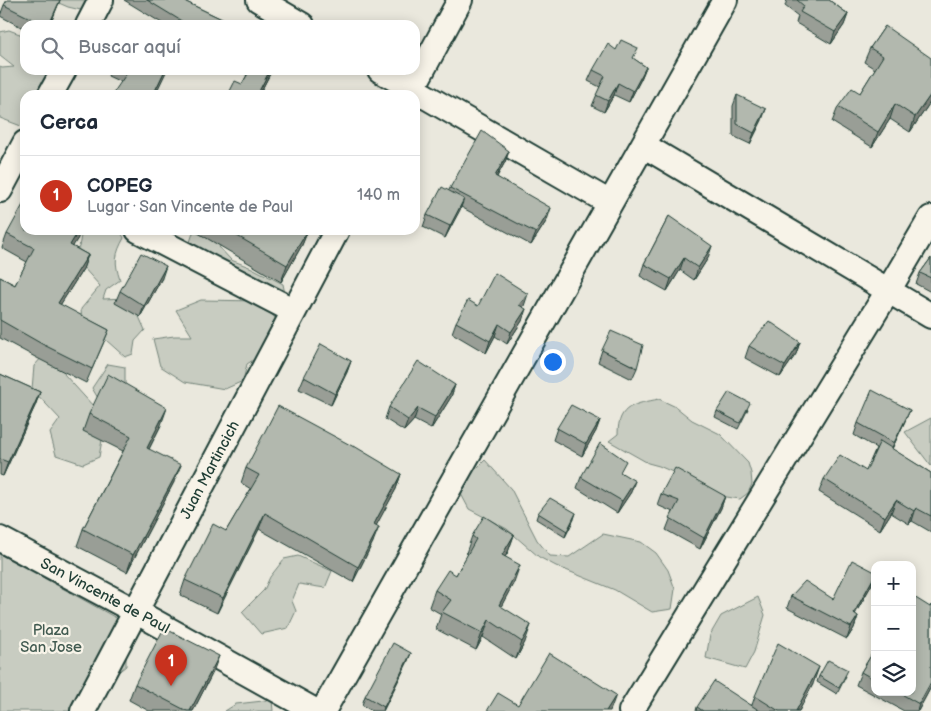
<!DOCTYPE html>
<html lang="es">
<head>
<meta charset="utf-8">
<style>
  body { margin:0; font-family:"Balsamiq Sans",sans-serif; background:#f2f2f3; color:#1f2937 }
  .controls { position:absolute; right:15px; bottom:15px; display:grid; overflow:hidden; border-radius:10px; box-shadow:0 2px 12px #0003 }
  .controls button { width:45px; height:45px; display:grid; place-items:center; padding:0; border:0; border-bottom:1px solid #e0e1e3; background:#fff; color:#1f2937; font:25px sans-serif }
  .you { position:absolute; left:552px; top:361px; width:18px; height:18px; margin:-12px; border:4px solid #fff; border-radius:50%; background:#1a73e8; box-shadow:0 0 0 8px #1a73e833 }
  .badge { display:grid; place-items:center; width:32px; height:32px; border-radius:50%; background:#c8321e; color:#fff; font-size:16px; font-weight:700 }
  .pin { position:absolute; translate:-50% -41px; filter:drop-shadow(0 1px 2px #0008) }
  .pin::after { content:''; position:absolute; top:26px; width:18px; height:15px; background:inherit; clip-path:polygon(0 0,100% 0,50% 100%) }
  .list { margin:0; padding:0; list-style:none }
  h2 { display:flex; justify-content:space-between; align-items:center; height:65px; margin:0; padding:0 20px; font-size:21px }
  h2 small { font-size:16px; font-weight:400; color:#747a83 }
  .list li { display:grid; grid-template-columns:32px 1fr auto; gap:15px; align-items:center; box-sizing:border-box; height:80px; padding:0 20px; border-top:1px solid #e0e1e3 }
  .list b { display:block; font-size:19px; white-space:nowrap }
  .list p { margin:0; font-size:16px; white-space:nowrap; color:#747a83 }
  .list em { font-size:16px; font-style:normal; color:#747a83 }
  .icon { flex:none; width:28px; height:28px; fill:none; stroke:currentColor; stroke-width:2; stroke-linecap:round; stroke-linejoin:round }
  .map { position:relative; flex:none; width:931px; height:711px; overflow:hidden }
  .search { position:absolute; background:#fff; box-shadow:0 2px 12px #0003; left:20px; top:20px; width:400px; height:55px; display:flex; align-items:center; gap:12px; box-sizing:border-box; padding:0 18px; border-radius:15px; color:#747a83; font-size:19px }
  .panel { position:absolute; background:#fff; box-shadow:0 2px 12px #0003; left:20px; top:90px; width:400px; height:145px; border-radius:15px }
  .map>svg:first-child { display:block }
  .green { fill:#c8ccc1; stroke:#74847a }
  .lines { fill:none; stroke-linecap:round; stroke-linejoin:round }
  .street-casing { stroke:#1f3d34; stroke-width:28 }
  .street { stroke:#f7f3e8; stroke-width:24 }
  .wall { fill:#999e96; stroke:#1f3d34 }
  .shaded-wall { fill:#7d817a; stroke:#1f3d34 }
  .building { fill:#b2b8ae; stroke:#1f3d34 }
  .labels { text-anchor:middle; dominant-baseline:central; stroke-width:4.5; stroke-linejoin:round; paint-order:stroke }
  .street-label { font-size:15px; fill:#1f3d34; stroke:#f7f3e8 }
  .park-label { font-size:15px; fill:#415a50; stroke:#f7f3e8 }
</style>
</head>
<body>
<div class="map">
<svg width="931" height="711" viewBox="0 0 931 711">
  <rect width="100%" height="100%" fill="#eae8dd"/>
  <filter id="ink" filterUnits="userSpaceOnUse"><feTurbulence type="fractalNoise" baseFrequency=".02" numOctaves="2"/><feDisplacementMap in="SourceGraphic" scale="10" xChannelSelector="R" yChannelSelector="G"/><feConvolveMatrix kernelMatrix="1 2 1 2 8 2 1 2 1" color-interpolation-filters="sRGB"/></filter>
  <g filter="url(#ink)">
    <!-- green -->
    <path class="green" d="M52,0H106L85,11L68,7Z
      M9,30L25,36V70H62L59,95H25V122L21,126L0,118V67L2,68L14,67L0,56V32Z
      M82,230H120L124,238C115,254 114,262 120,280L106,290L103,299L125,298L136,310L145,330L135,341L133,354L125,357L106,340L82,325L81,309L100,286L73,256L79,247Z
      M194,230L226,244L219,247L231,260L252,268L283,284L286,299L194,256L190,242Z
      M201,300L259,301L278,321L267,351L247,364L243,381L225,389L185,382L160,366L153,339L174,336H192L176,310Z
      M53,345L75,362L64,374L94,407L103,434L99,457L83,464L56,455L50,433L60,419L32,389L34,366Z
      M108,364L125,367V397L102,405L92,388Z
      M659,399L676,407L692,420L720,434L748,463L751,473L752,484L748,493L740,499L720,496L691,480L659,466L648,463L609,441L618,434C618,405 635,404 659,399Z
      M931,418V466L905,432Z
      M485,460L511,489L537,540L550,556L569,557L603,534L641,542L656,553L668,570L675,589L672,609L652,612L615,590L556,566L539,557L507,529L469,509L461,494L469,476Z
      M0,542L34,560L44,578L118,619L113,628L126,643V666L98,688L81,711H0Z
      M298,556L332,571L325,588L299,584L292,601L296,611L288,628L261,634L242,612L264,590L270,577L284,559Z
      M758,597L765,615L754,652L745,669L706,658L710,635L721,616Z
      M272,700L273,711H225L236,704Z"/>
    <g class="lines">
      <!-- street casing -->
      <g class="street-casing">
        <path id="street" d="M259,0L302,25
          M88,25L101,0
          M380,70L610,203
          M50,95L64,70
          M409,95L460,0
          M643,145L931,316
          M0,190L25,143
          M138,230L294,311
          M0,539L135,611L315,711
          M83,711L337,230
          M323,711L725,0
          M631,711L888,291L931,218"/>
      </g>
      <!-- street -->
      <use href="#street" class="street"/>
    </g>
    <!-- wall -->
    <path class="wall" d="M60,0L50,25H25V29L0,16L4,5Z
      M124,0H182L226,21L224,25H165Z
      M787,0H829L848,14L844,25L831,44L796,23L798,16L785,6Z
      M885,26L931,101L910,132L890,119L872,147L832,122L838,107L860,93L875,69L864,62L870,48Z
      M616,50L634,59L646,67L641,79L629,102L614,95L604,112L592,106L600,87L588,81L593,70Z
      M110,70H167L121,82L108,76Z
      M243,70H272L259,95H228L242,84L247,75L242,72Z
      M737,95L762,120L750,144L733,136V106Z
      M509,151L505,162L497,177L547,220L531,245L461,207L445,238L423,227L427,215L449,190L450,188Z
      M669,216L708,258L694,280L680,270L667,291L640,276L644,264Z
      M193,230H308L302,245L281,282Z
      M7,234L78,238L72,246L88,255L83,269L60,305L109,330L103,344L86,383L37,358L0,338V277L15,285L27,262L2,248Z
      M931,258V292L916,284L920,273Z
      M162,278L140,317L115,303L120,291Z
      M478,306H524L523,307L522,321L507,344L495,336L486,353L452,333L456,322Z
      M800,342L796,354L780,377L745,358L749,346Z
      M602,350L637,368L632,379L598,362Z
      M351,361L347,372L331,405L299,389L304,377Z
      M0,374L40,392L35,406L3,476L0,475Z
      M455,385L451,397L431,429L414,420L404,431L385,419L389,407Z
      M748,409L738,429L715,417L717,411Z
      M89,414L161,425L149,449L174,482L127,572L77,546L83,529L123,451L83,431Z
      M600,420L596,431L582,456L553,440L557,428Z
      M905,421L892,449L931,473V532L912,521L909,524L891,513L880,530L819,492L824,479L866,471L876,448L854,435L858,423Z
      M246,468L401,474L396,489L376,525L373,542L353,582L259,529L217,613L180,595L185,580L226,531L251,489L241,483Z
      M621,473L631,492L617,513L577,488L581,477Z
      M661,494L725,496L721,508L700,549L666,530L673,512L657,505Z
      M538,513L574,519L565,537L536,519Z
      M514,535L508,552L505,557L514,582L501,606L525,642L516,659L483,637L476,650L436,629L441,614L429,607L435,590L456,575L468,554L466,553L472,536Z
      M875,572V576L872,584L855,614L858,616L854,628L847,639L787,608L791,596L833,599Z
      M931,605V687L918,711H904L856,685L861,672L875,649V692H912Z
      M411,653L407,663L383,711H372L362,705L365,696Z
      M213,672L193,711H149L129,700L135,684Z
      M819,676H846L837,694L817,682Z
      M813,684L799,711H696L697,707L752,705L755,696Z"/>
    <!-- shaded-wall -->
    <path class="shaded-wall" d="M60,0L50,25H49Z
      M848,14L844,25L831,44L835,32Z
      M646,67L641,79L629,102L633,91Z
      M165,70H167L155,95H153Z
      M270,70H272L259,95H257Z
      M618,83L614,95L604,112L608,101Z
      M931,94V101L910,132L915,117Z
      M895,104L890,119L872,147L878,132Z
      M766,109L762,120L750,144L754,133Z
      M509,151L505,162L491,187L495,176Z
      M464,199L460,210L445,238L450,226Z
      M551,208L547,220L531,245L536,233Z
      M79,230H80L78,238L65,259L70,245Z
      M308,230L302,245L281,282L287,265Z
      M712,246L708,258L694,280L698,268Z
      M88,255L83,269L52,318L58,303Z
      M684,258L680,270L667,291L671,279Z
      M166,266L162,278L140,317L144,306Z
      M528,294L524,306L515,316L519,305Z
      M526,309L522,321L507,344L511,332Z
      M499,324L495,336L486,353L490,341Z
      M800,342L796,354L780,377L785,366Z
      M351,361L347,372L331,405L335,394Z
      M455,385L451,397L431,429L435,417Z
      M40,392L35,406L3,476L8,462Z
      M167,408L161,425L141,465L147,448Z
      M418,408L414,420L404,431L408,420Z
      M910,410L905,421L889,455L894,443Z
      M600,420L596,431L582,456L586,444Z
      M181,465L174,482L127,572L133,555Z
      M401,474L396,489L369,539L374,524Z
      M635,481L631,492L617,513L622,501Z
      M725,496L721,508L700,549L704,538Z
      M896,500L891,513L880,530L885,517Z
      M916,508L912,521L909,524L914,511Z
      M265,513L259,529L217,613L223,598Z
      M576,513L574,519L565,537L567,531Z
      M379,527L373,542L353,582L358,567Z
      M514,535L508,552L496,572L502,555Z
      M520,565L514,582L493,622L499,605Z
      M875,575L872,584L849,625L854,613Z
      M858,616L854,628L847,639L851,627Z
      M489,620L483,637L476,650L482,633Z
      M531,625L525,642L516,659L522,642Z
      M411,653L407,663L383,711L384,707Z
      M219,656L213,672L193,711H190Z
      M819,667L813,684L799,711H796Z
      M931,682V687L918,711H917L919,704Z
      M616,695L610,711H606Z"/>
    <!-- building -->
    <path class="building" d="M7,0H60L49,25H44L4,5Z
      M147,0H182L226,21L223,25H188Z
      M797,0H829L848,14L835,32L800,12L804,6Z
      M885,26L931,58V94L915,117L895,104L878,132L838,107L852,88L860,93L883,56L870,48Z
      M621,40L638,48L633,58L646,67L633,91L618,83L608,101L596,95L605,76L593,70L608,44L616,50Z
      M129,70H165L153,95H112Z
      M250,70H270L257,95H228L235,81L242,84Z
      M737,95L766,109L754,133L737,124Z
      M482,131L509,151L495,176L551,208L536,233L450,188Z
      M442,187L464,199L450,226L427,215Z
      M25,201V230H79L70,245L88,255L58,303L109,330L92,369L42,344L0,320V277L15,285L34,248L7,234Z
      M669,216L712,246L698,268L684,258L671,279L644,264Z
      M227,230H308L287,265Z
      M141,253L166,266L144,306L120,291Z
      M931,258V278L920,273Z
      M495,273L528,294L519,305L526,309L511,332L499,324L490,341L456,322L468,300L478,306Z
      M769,321L800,342L785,366L749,346Z
      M611,331L643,345L637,368L602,350Z
      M321,344L351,361L335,394L304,377Z
      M418,361L455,385L435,417L418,408L408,420L389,407Z
      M0,374L40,392L8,462L0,459Z
      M108,374L167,408L147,448L181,465L133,555L83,529L131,436L89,414Z
      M872,390L910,410L894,443L858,423Z
      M729,392L750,403L740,423L717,411Z
      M571,405L600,420L586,444L557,428Z
      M278,406L354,447V446L401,474L374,524L379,527L358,567L265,513L223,598L185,580L213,524L226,531L259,475L246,468Z
      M880,441L931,473V516L916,508L914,511L896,500L885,517L824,479L840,455L866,471Z
      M600,443L626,461L620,472L635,481L622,501L581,477Z
      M675,468L725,496L704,538L670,518L679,501L661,494Z
      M550,498L576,513L567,531L538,513Z
      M484,516L514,535L502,555L520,565L499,605L531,625L522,642L489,620L482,633L442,612L451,600L435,590L448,570L456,575L476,539L472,536Z
      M852,560L875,572V575L854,613L858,616L851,627L791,596L805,581L833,599Z
      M914,597L930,607L931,605V682L919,704L898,692H912V600Z
      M164,628L219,656L190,711H187L135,684Z
      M393,643L411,653L384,707L365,696Z
      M778,643L819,667L796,711H779L755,696Z
      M875,649V680L861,672Z
      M549,653L616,695L606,711H487L498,693L518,705Z
      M828,660L848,670L839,688L819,676Z
      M714,681L760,711H703L697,707Z"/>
  </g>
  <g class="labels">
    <!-- street labels -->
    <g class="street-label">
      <text transform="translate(210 470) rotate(-62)">Juan Martincich</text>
      <text transform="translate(105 596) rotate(28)">San Vincente de Paul</text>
    </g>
    <!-- park labels -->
    <g class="park-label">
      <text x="51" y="630">Plaza<tspan x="51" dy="17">San Jose</tspan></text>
    </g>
  </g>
</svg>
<div class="controls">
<button>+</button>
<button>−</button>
<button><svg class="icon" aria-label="layers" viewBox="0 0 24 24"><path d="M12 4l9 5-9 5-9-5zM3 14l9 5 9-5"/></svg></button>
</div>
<div class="you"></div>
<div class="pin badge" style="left:171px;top:686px">1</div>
<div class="search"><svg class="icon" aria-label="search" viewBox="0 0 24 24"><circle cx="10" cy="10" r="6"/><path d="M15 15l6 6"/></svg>Buscar aquí</div>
<section class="panel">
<h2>Cerca<small></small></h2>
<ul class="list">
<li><span class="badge">1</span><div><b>COPEG</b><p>Lugar · San Vincente de Paul</p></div><em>140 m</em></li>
</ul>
</section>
</div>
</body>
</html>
